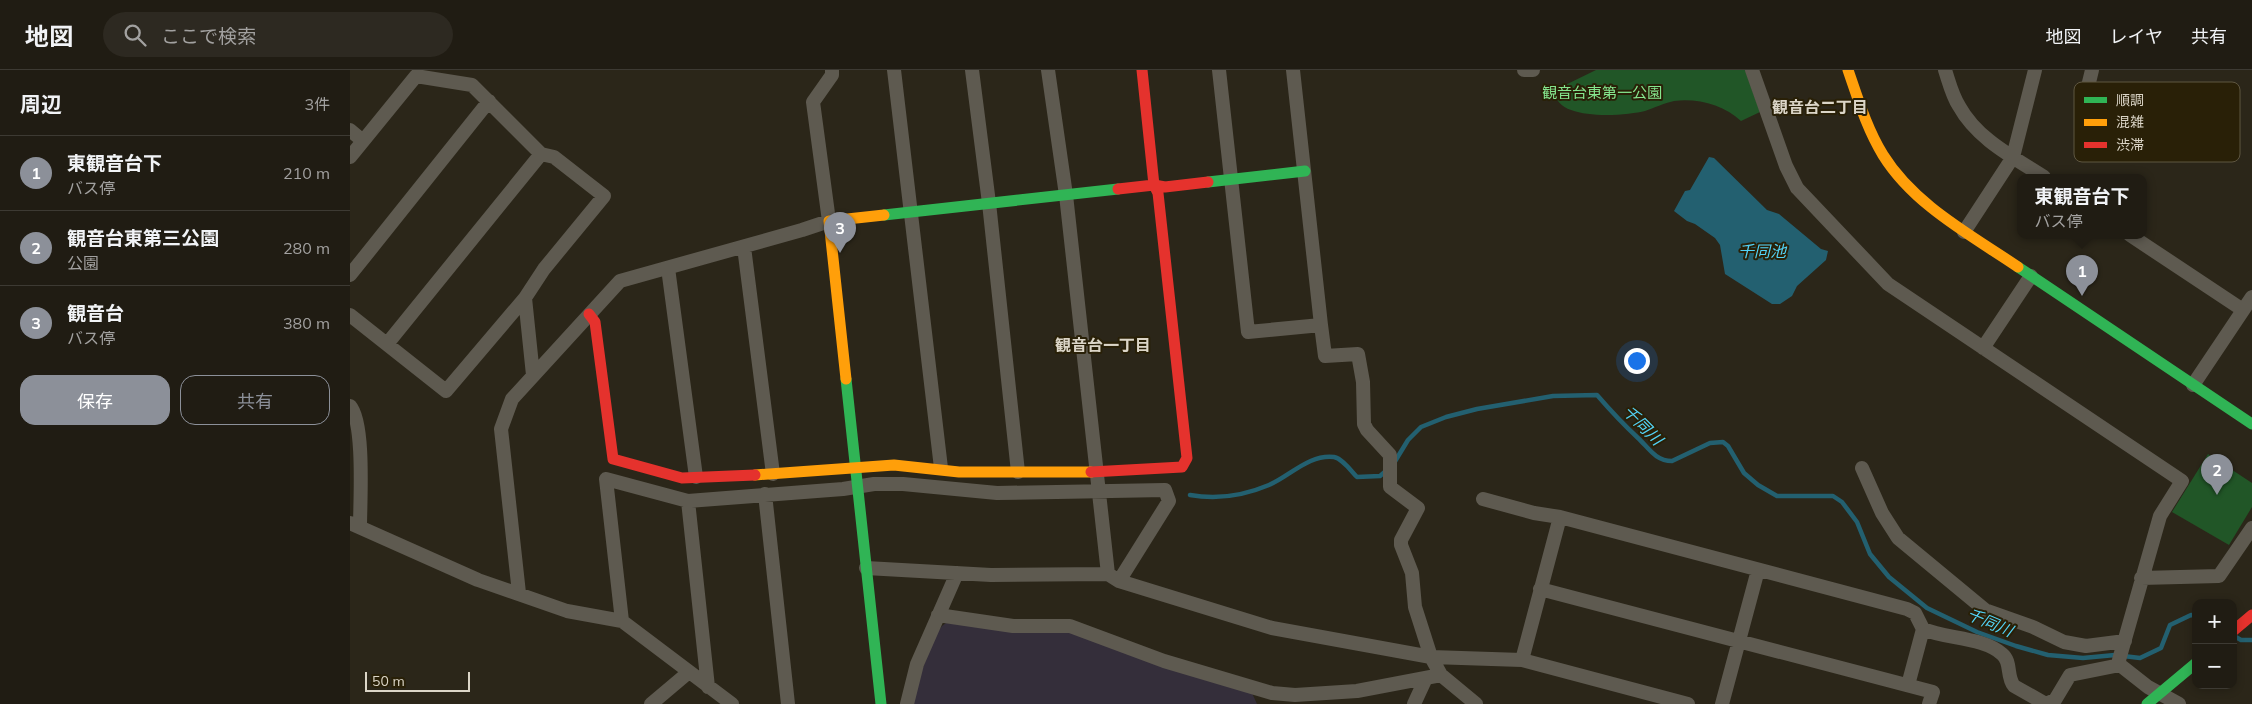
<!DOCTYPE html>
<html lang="ja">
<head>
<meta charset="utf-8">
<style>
  body { margin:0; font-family:Mulish,"Noto Sans JP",sans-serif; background:#2d2921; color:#f1f3f6 }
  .controls { position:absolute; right:15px; bottom:15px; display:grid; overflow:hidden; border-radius:10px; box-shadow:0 2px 8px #0003 }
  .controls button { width:45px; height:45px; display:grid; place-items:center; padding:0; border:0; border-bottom:1px solid #3d3a33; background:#201c13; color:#f1f3f6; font:25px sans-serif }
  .scale { position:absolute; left:15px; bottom:12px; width:105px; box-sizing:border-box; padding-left:5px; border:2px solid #dbd5c7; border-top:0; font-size:14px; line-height:18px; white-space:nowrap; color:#dbd5c7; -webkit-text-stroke:4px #292007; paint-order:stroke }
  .you { position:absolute; left:1286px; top:290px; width:18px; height:18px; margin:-12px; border:4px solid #fff; border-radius:50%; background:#1a73e8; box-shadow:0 0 0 8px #1a73e833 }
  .badge { display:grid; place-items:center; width:32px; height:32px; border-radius:50%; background:#8c9099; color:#fff; font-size:16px; font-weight:700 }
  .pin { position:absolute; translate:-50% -41px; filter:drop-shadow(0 1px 2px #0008) }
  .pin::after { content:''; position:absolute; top:26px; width:18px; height:15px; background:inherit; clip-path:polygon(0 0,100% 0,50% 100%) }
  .popup { position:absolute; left:1667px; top:104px; width:130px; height:65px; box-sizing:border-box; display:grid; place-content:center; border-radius:10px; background:#201c13; filter:drop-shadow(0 1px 4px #0005); font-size:16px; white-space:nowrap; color:#a2a1a0 }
  .popup b { font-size:19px; color:#f1f3f6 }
  .popup::after { content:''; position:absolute; left:50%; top:100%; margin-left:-10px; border:10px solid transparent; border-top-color:#201c13 }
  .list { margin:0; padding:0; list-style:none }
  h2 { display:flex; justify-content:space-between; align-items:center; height:65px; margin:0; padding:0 20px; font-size:21px }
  h2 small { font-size:16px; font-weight:400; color:#a2a1a0 }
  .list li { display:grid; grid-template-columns:32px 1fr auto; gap:15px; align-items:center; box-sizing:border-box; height:75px; padding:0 20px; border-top:1px solid #3d3a33 }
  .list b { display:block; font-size:19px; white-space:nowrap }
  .list p { margin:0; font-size:16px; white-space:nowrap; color:#a2a1a0 }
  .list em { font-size:16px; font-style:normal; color:#a2a1a0 }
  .actions { display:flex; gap:10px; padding:15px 20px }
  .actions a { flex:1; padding:11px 0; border:1px solid #8c9099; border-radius:15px; text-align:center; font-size:18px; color:#8c9099 }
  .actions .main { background:#8c9099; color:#fff }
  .icon { flex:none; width:28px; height:28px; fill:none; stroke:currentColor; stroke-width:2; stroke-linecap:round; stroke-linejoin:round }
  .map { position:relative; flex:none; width:1902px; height:634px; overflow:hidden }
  header { display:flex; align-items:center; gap:30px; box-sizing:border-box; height:70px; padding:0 25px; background:#201c13; border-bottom:1px solid #3d3a33 }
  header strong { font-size:24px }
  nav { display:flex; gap:28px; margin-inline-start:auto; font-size:18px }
  .search { width:350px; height:45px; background:#2d2921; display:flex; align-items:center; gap:12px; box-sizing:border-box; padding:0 18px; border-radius:28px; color:#a2a1a0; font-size:19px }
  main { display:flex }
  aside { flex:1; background:#201c13 }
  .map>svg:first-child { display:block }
  .education { fill:#342e3a }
  .green { fill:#215627 }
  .water { fill:#236070 }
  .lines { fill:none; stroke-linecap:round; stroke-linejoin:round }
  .stream { stroke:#236070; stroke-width:4.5 }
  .street { stroke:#5e5a50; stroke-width:14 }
  .fast { stroke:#30b455; stroke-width:11 }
  .slow { stroke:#ff9f0a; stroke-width:11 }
  .jam { stroke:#e5322d; stroke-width:11 }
  .labels { text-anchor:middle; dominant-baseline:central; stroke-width:4; stroke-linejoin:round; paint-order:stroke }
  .park-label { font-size:15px; fill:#85e68e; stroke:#292007 }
  .neighbourhood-label { font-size:16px; font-weight:bold; fill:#dbd5c7; stroke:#292007 }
  .water-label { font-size:16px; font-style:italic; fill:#53d3f7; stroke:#292007 }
  .key { fill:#292007; stroke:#5e5641; stroke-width:1 }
  .key-label { font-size:14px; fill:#dbd5c7 }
</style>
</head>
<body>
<header>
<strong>地図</strong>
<div class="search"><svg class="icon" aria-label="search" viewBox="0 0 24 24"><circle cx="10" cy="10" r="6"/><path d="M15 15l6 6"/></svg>ここで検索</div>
<nav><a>地図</a><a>レイヤ</a><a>共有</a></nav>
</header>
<main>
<aside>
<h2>周辺<small>3件</small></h2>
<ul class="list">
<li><span class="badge">1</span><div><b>東観音台下</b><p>バス停</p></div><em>210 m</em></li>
<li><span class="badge">2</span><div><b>観音台東第三公園</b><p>公園</p></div><em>280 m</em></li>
<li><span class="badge">3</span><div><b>観音台</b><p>バス停</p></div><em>380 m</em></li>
</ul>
<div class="actions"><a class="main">保存</a><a>共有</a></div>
</aside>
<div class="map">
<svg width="1902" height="634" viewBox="0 0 1902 634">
  <rect width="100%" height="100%" fill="#2b2619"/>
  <!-- education -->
  <path class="education" d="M596,553L656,560L715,561L902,623L907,634H561L565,618L586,564L592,556Z"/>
  <!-- green -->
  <path class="green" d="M1246,0H1395L1410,42L1391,51C1374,35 1348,28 1324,31C1314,33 1304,38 1295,41C1275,46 1203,52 1205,20Z
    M1858,384L1902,413V437L1879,475L1822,442Z"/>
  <!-- water -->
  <path class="water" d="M1359,87L1364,88L1417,140L1429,144L1471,179L1478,181L1476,190L1447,216L1442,226L1430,234H1422L1375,204L1370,175L1365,168L1345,154L1337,151L1324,141L1335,121L1340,120Z"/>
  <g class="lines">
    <!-- stream -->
    <path class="stream" d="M1044,393L1058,370L1071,357L1096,347L1127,339L1203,326L1247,325C1260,340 1273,354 1288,368C1298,377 1305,391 1322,391L1360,373L1373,372L1378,376L1394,403L1408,415L1427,426H1483L1492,432L1507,452L1520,484L1539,507L1577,538L1627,562L1666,576L1698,585L1733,588L1765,585L1790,588L1811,578L1820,555L1841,545L1846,546
      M840,425C868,430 893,426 919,415C940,406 959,384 984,387C993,389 1001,401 1007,407L1030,406L1037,400
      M1884,566L1891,570H1902"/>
    <!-- street -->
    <path class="street" d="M544,0L591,398
      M622,0L639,133L668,402
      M698,0L716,125L758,504
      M869,0L898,262L971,255L943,0
      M1174,0H1183
      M1402,0L1436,96L1447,118L1538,214L1832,411L1810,446L1769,590L1770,595L1798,617L1829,634
      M1595,0C1599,12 1602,25 1609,36C1627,69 1663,87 1694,107
      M1733,37L1742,0
      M0,60L13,71
      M0,87L66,6L122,15L191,84L204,87L254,126L194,199L175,228L96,321L0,245
      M1614,162L1663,87L1685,0
      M1780,165L1893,240
      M394,177L423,404
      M318,198L346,407
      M0,205L139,31
      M175,228L183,305
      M971,255L975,286L1008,284L1013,312L1014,354L1017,360L1040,385V417L1068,438L1051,470V475L1062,503L1065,537L1081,587L1091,605L1126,634
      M37,274L191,84
      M1633,278L1681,206
      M1843,315L1902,227
      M0,336C15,353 10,432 10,457
      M1512,398L1532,443L1548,468L1635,540L1683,557L1714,572L1736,576L1775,571
      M415,424L438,634
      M1133,429L1184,443L1210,447L1172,590
      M338,431L358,617
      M1210,447L1557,539L1565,543L1573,559L1558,615
      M0,453L128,510L217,541L272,551L382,634
      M516,498L641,505L758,504L769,511L922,558L1081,587L1172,590L1338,634
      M1791,508L1869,506L1902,458
      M1190,519L1583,622L1579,634
      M169,523L151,359L162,329L270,211L452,160L479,151L463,32L482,5V0
      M588,545L663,556H720L814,591L922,623L945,625L1007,621L1091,605
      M272,551L256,409L338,431L493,419L524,414H553L647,423L815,420L819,431L769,511
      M1573,559C1596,569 1633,567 1652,584C1662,592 1656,606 1664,616L1696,634L1705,630L1720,605L1770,595
      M301,634L339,602
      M557,634L567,594L607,503
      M1064,634L1076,608
      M1372,634L1408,500"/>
    <!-- fast -->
    <path class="fast" d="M858,112L955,101
      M534,145L768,119
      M1668,197L1902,354
      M496,309L531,634
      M1797,634L1846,593"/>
    <!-- slow -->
    <path class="slow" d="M1498,0C1508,29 1517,59 1533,85C1564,135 1621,165 1668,197
      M496,309L479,151L534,145
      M405,405L544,395L609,402H741"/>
    <!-- jam -->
    <path class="jam" d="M768,119L804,115L792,0
      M239,244L245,252L263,389L332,408L405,405
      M741,402L832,397L837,388L808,123L804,115L815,117L858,112
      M1883,561L1902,545"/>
  </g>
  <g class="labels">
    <!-- park labels -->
    <g class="park-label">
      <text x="1252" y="22">観音台東第一公園</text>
    </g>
    <!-- neighbourhood labels -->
    <g class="neighbourhood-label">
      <text x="1470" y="37">観音台二丁目</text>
      <text x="753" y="275">観音台一丁目</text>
    </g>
    <!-- water labels -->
    <g class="water-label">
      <text x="1412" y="181">千同池</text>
      <text transform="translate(1293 355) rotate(45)">千同川</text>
      <text transform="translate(1640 552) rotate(23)">千同川</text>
    </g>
  </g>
  <!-- legend -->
  <rect x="1724" y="12" width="166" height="80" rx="8" class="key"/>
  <rect x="1734" y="27" width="23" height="6" fill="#30b455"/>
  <rect x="1734" y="49" width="23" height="7" fill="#ff9f0a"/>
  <rect x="1734" y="72" width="23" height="6" fill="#e5322d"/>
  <g class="key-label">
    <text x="1766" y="35">順調</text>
    <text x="1766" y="57">混雑</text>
    <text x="1766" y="80">渋滞</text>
  </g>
</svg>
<div class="controls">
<button>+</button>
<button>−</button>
</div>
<div class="scale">50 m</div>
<div class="you"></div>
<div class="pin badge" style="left:1732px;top:226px">1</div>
<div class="popup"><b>東観音台下</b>バス停</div>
<div class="pin badge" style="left:1867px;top:425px">2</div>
<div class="pin badge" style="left:490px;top:183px">3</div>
</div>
</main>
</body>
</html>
